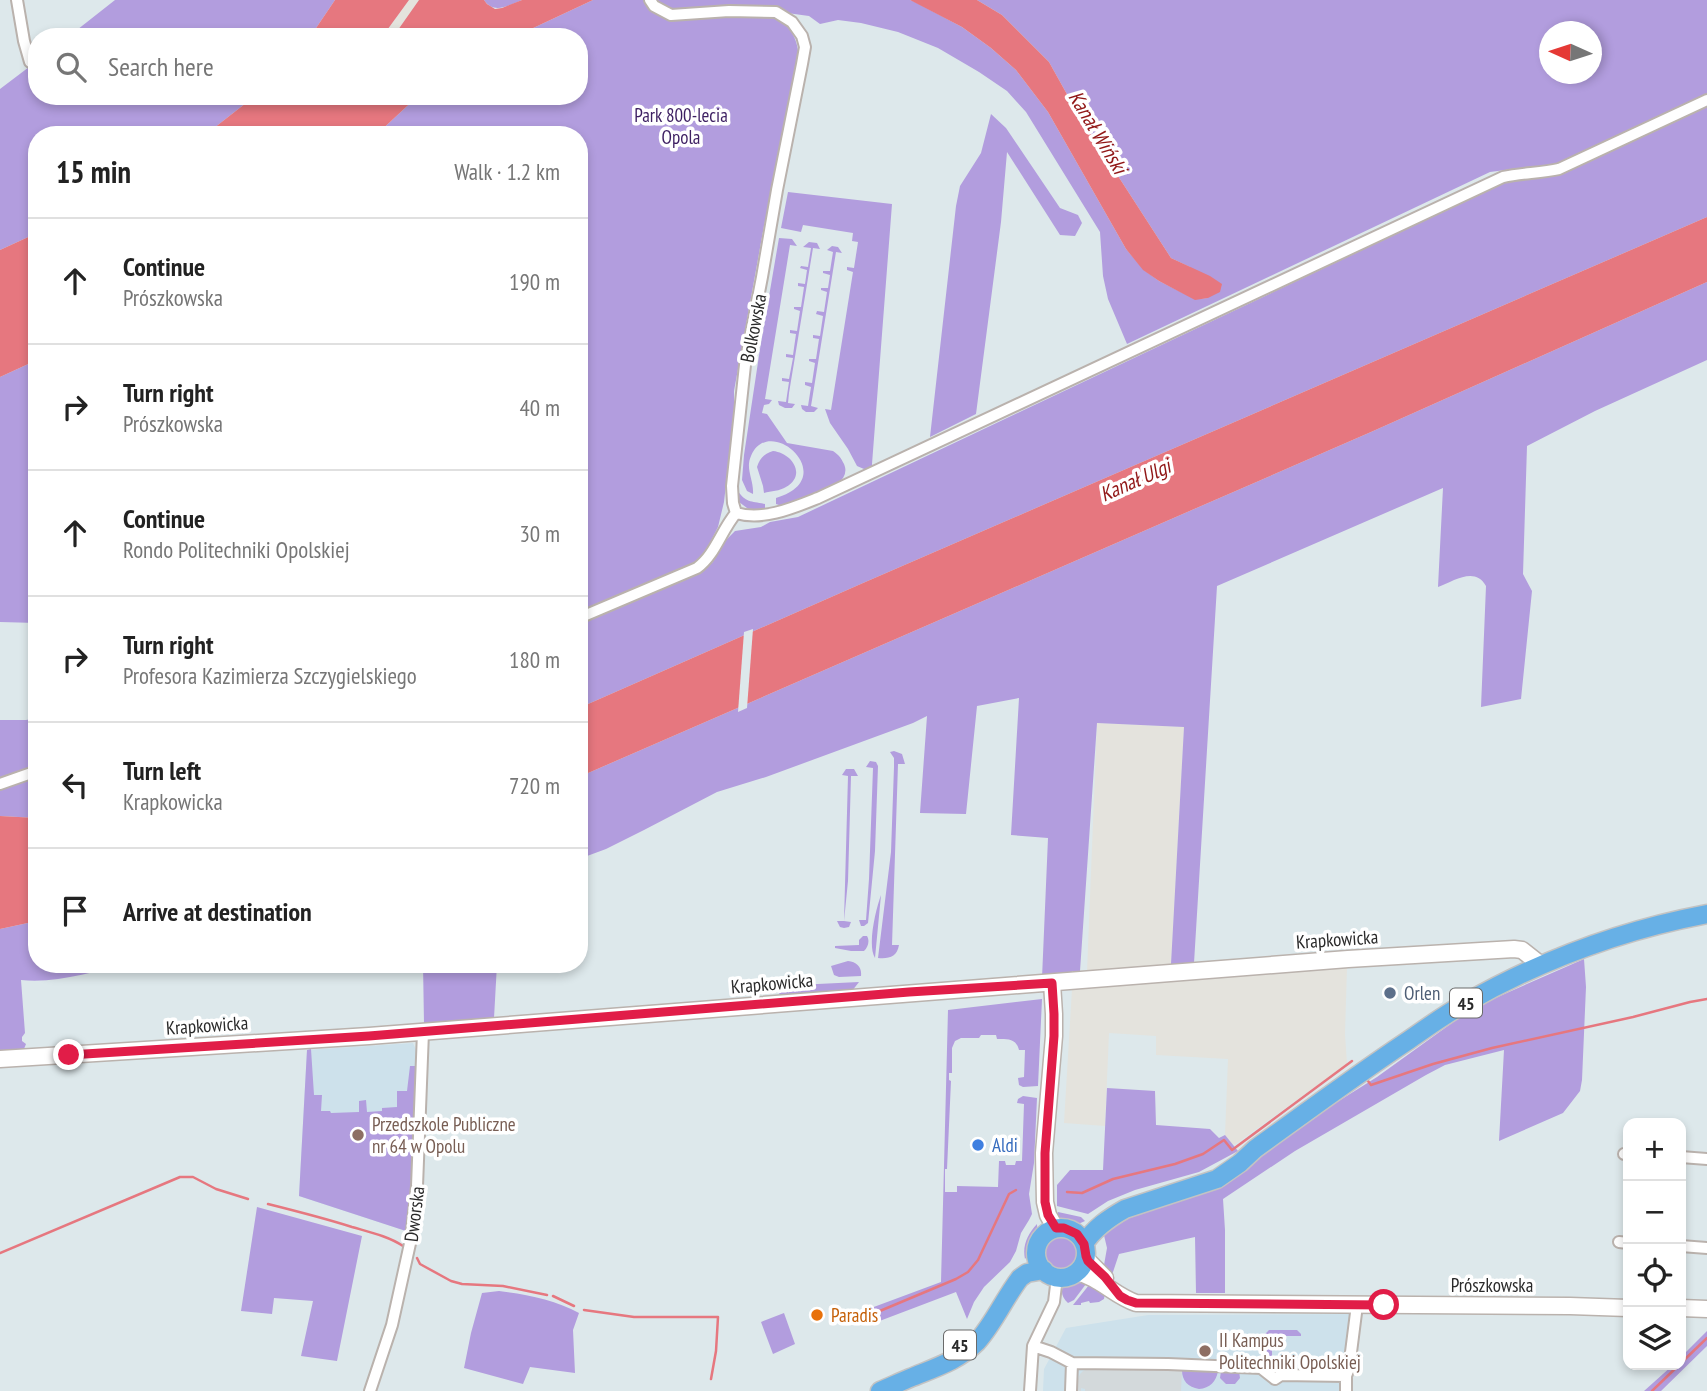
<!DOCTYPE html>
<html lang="en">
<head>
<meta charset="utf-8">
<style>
  body { margin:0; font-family:"PT Sans Narrow",sans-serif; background:#f2f2f2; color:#222 }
  .controls { position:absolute; right:21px; bottom:21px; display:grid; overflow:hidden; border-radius:14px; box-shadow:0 4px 10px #0003 }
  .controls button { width:63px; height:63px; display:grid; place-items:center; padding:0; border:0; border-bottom:2px solid #e0e0e0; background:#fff; color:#222; font:35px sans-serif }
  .compass { position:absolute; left:1539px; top:21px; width:63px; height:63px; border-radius:50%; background:#fff; box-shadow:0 4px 10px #0003; rotate:273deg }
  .stop { position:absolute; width:21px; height:21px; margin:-16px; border:5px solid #e11d48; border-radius:50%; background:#fff }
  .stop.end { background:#e11d48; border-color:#fff; box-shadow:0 2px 7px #0008 }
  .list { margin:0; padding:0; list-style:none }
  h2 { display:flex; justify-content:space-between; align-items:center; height:91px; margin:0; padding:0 28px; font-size:30px }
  h2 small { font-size:23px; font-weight:400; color:#767676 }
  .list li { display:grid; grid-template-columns:46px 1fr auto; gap:21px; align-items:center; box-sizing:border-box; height:126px; padding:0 28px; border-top:2px solid #e0e0e0 }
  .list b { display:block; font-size:26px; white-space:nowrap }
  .list p { margin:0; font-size:23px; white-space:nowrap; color:#767676 }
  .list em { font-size:23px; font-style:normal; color:#767676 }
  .icon { flex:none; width:38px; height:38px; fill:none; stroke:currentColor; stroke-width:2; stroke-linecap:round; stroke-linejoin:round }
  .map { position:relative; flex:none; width:1707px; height:1391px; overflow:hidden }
  .search { position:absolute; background:#fff; box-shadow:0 4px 10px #0003; left:28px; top:28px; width:560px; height:77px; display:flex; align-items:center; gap:18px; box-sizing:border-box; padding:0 24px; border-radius:28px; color:#767676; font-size:26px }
  .panel { position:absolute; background:#fff; box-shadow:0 4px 10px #0003; left:28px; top:126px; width:560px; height:847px; border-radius:28px }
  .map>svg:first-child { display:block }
  .industrial { fill:#e4e3dd }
  .education { fill:#cde1eb }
  .green { fill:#b29dde; fill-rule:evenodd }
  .plaza { fill:#d3d9db }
  .water { fill:#e6777f }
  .pier { fill:#dde8eb }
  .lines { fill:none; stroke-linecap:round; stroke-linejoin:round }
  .stream { stroke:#e6777f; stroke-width:2.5 }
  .street-casing { stroke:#bab2ad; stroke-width:14 }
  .secondary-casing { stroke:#bab2ad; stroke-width:19 }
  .primary-casing { stroke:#c3c3c3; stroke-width:21 }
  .street { stroke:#fff; stroke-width:10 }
  .secondary { stroke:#fff; stroke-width:16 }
  .primary { stroke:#67b0e6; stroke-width:18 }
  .route { stroke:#e11d48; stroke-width:9 }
  .service-dot { fill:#5c6f8a; stroke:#fff; stroke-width:2.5 }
  .education-dot { fill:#8d6e63; stroke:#fff; stroke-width:2.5 }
  .shop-dot { fill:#3f7fe0; stroke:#fff; stroke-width:2.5 }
  .food-dot { fill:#e8710a; stroke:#fff; stroke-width:2.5 }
  .labels { text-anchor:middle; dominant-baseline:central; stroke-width:7; stroke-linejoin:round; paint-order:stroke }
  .shield { fill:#fff; stroke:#6a6a6a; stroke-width:2 }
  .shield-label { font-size:18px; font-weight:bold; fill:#2a2a2a }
  .park-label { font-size:19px; fill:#3d1f62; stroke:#fff }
  .street-label { font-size:19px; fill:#2a2a2a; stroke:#fff }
  .service-label { font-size:19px; fill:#4e5e75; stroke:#fff; text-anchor:start }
  .education-label { font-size:19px; fill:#785e54; stroke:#fff; text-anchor:start }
  .shop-label { font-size:19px; fill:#366cbe; stroke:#fff; text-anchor:start }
  .food-label { font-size:19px; fill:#c56008; stroke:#fff; text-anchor:start }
  .water-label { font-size:21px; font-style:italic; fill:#911717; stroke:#fff }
</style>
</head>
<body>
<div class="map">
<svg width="1707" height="1391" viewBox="0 0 1707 1391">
  <rect width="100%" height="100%" fill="#dde8eb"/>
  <!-- industrial -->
  <path class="industrial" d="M409,0H419L393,37H382Z
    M1097,723L1184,727L1171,964L1156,967L1087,972Z
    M1347,967L1345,1034L1347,1064L1237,1143L1232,1145L1225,1135L1228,1059L1156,1055V1036L1109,1033L1105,1126L1064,1123L1072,989Z"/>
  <!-- education -->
  <path class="education" d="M413,1043L416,1050L417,1066L409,1232L299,1196L307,1050Z
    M1360,1314L1349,1391H1043L1044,1369L1066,1328L1148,1315Z"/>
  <!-- green -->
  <path class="green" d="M115,0H335L310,37H68Z
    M484,0H522C509,5 494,15 484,0Z
    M593,0H910L915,2L962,27L991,48L1016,70L1048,112L1126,249L1144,270L1159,281L1195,299L1208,298L1190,267L1171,258L1078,114L1049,62L1002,15L977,0H1707V217L863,583L579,708V135H376L418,96H579V37H514ZM787,13L809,16L820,24L838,20L861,23L898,32L938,48L979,72L1007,91L1026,112L1100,232L1103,276L1108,299L1127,344L1490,172L1521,168L1534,170L1510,180L798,517L770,522L761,527L735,531L726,540L712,563L705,562V553L718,527L724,502L734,414V391L764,226L799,64C799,44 795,36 784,20ZM1550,32H1592V74H1550Z
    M37,61V96H255L205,135H37V233L0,250V89Z
    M991,114L1006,128L1060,208L1078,215L1082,223L1075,236L1060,235L1007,152L1001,222L976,414L930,437L956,206L960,186L981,153Z
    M788,192L892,204L872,464L873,469H864L857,466L848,449L830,423L825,409L831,410L853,272L847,270V267L854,268L858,242L852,241L853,233L803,225L801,232L781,228Z
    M779,238L792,239L797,246L790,245L765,399L772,400L769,404L764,405L762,413L767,414L787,443L833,451C839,455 841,458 844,464C855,489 799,500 782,506L776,504V498C843,478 769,412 751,456C745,469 754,480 753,494L747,491L742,480L744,455L760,349Z
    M809,242L817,243L820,249L813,248L789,393L788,403L795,404L792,408H785L779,405L778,401L786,402L789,382L782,381V378L789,379L793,358L786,357V354L793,355L796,334L790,333V330L797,331L800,311L794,309V307H801L804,287L798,286V283L805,284L807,270L800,268L801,266L808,267L811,248L803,247Z
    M832,246L838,247L842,253L836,252L813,394L811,406L818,408L814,412H806L802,409L801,405L808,406L811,387L805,385V382L812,383L815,363L809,361V359H816L819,339L813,338V335L820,336L823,316L816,314L817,311L824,312L827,292L821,290V288H828L830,275L823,273V271H830L833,252L827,250Z
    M1707,282V360L1595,411L1527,446L1523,574L1532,591L1521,699L1481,707L1486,586C1475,566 1454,581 1438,587L1443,488L1217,586L1194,963L1171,964L1184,727L1097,723L1080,971H1072L1071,976L1042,978L1048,838L1011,835L1019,698L977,706L966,814L920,813L927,716L913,723L766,777L717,792L644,830L606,849L579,859V777L1371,432Z
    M37,360V623L0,622V377Z
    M773,451C792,453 807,475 786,487C780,491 771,491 764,493L763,486L757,467C760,458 764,454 773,451Z
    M737,490C746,503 751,501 765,504V510L751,511L739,502L736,496Z
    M37,718V818L0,816V720H26Z
    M894,751L902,754L905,764H898L892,945H899C897,957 889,959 878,958L891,852L894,767V758L890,752Z
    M870,761L876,762L878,766L875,851L868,923L864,926H861L859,920H866L869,879L873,768L866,767Z
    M846,769H854L858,776H851L848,881L844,921L851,922L849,927L844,928L840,927L837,921H844L848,776L842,775Z
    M881,895L875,958C867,945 876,909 881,895Z
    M37,921V964H128C94,971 56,984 21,980L25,1033L22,1037V1041L26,1044L24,1049L20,1053L17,1050L0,1051V929Z
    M863,936H867C870,941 868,947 864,951H851L835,948V946L859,945V940Z
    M1584,959L1586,987L1582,1080L1580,1091L1563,1113L1499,1141L1504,1050L1445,1065L1426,1075L1295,1151L1223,1199L1225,1230V1293H1196L1195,1237L1119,1254L1112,1275L1104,1265L1107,1248L1103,1231L1126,1216L1254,1161L1302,1124L1377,1077L1463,1015L1493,999Z
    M848,961C857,962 862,967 861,976L839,977L834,975L831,966Z
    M423,964H497L494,1018L424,1023Z
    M859,982L852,991L780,995L776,986Z
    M1042,999L1038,1086L1023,1087L1019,1085L1018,1078L1024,1077L1025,1050H1019C1016,1038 1007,1039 997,1039L996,1035H981L979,1038H961L955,1041L952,1048V1073H949V1080L951,1081L947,1169H945V1192H957V1186L998,1187L999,1161H1005L1006,1165H1015L1016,1161H1022L1024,1104L1017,1103L1018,1099L1023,1096L1037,1098L1034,1163L1029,1194L1032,1214L1029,1220L1021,1233L1016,1251L1010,1262L984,1287L974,1302L967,1319L956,1292L869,1325L863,1311L941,1282L948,1010Z
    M311,1049L314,1095H322L321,1111H330L331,1113L359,1112V1101L366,1100L367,1112L382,1111V1108L397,1107V1091H407L410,1066H417L409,1232L299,1196L307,1050Z
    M1107,1088L1155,1091L1156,1125L1210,1129L1219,1138L1225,1135L1238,1151L1199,1172L1135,1190L1108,1201L1088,1214L1057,1206V1185L1070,1170H1103Z
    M257,1207L362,1236L337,1361L301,1356L313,1301L274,1298L272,1314L241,1311Z
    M1058,1212L1081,1217L1085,1221C1074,1227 1064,1225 1055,1218L1058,1216Z
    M1037,1224C1038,1235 1033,1251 1025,1259C1022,1245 1028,1234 1037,1224Z
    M1044 1253a17 17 0 1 1 34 0a17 17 0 1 1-34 0Z
    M1073,1279L1089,1280L1074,1300L1068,1303C1058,1294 1061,1284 1073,1279Z
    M1089,1285L1105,1293L1104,1299L1099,1302L1090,1303L1089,1301L1081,1303V1305H1073Z
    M499,1291C525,1294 556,1300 579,1313L573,1330L575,1373L530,1367L523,1384L464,1368L471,1333L482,1293Z
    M784,1313L795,1344L773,1354L761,1322Z
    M1269,1330H1297L1301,1334V1336H1272V1360L1303,1361V1366H1273L1262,1360L1263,1336Z
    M1707,1331V1346L1661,1391H1644L1673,1365H1681V1357Z
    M1182,1370L1218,1371C1216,1382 1210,1388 1199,1389C1188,1387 1182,1381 1182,1370Z
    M1221,1371H1239L1240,1378L1235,1384H1226L1220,1378Z"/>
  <!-- plaza -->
  <path class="plaza" d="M1092,1367L1182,1370L1181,1391H1085V1389L1081,1388V1391H1078V1379L1080,1374L1083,1371Z"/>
  <!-- water -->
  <path class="water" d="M335,0H409L382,37H310Z
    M419,0H484L487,4L495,9L502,8L522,0H593L514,37H393Z
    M910,0H977L1002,15L1049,62L1078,114L1171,258L1210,276L1222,284L1220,292L1208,298L1195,300L1159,281L1143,270L1126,249L1048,112L1016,70L991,48L962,27Z
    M255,96H418L376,135H205Z
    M1707,217V282L1371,432L579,777V708L863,583Z
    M37,233V360L0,377V250Z
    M0,816L37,818V921L0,929Z"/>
  <!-- pier -->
  <path class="pier" d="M753,629L747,708L738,712L744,632Z"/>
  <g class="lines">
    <!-- stream -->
    <path class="stream" d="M1368,1081L1371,1085L1433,1064L1492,1048L1633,1017L1690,1002L1707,999
      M1067,1192L1082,1193L1113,1179L1175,1164L1203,1154L1224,1140L1232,1150L1352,1061
      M268,1204C296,1211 324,1218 352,1227C369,1232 388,1236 403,1246
      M0,1253L180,1177H193L216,1189L248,1199
      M417,1258L420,1264L451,1281L462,1284L503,1286L547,1295
      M553,1296L574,1306
      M584,1310L634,1317H718L716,1351L711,1379
      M868,1316L956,1279L968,1272L978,1260L1009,1194L1016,1190
      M1681,1363L1707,1338
      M1652,1391L1679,1365"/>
    <!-- street casing -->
    <g class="street-casing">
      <path id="street" d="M17,0L24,41L30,62
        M650,0L654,6L671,15L729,11L776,12L792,22L802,36L805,47L802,64L777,190L762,277L745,365L732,486L733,503L736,513C763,521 793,508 818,498L1503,177C1522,173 1541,173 1559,169L1707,100
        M579,618L697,568C715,555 721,531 736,513
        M0,784L37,771
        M1624,1154H1628
        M1681,1157L1707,1159
        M1619,1242L1628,1243
        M1681,1246L1707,1248
        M1033,1346L1051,1352L1072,1363L1168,1364L1261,1368L1275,1379
        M1275,1379L1281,1375L1346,1376
        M370,1391L392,1325L411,1239L417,1186L423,1032
        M1030,1391L1033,1346L1054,1302L1057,1277
        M1071,1391L1072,1363
        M1346,1391V1376L1349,1368L1357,1305"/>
    </g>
    <!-- secondary casing -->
    <g class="secondary-casing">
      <path id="secondary" d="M1052,983L1054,1014V1036L1044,1153L1045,1202L1048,1215L1056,1229
        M0,1059L369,1036L1348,959L1514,949L1522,950L1541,965
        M1085,1256L1088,1261L1105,1278
        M1076,1272C1099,1277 1115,1296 1136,1303L1570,1306L1628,1308
        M1681,1308L1707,1309"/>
    </g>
    <!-- primary casing -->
    <g class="primary-casing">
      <path id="primary" d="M1036 1253a25 25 0 1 1 50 0a25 25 0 1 1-50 0Z
        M1084,1244C1094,1228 1109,1218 1125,1209L1217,1179L1240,1163L1255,1149C1305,1113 1355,1076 1406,1042C1425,1029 1444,1015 1464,1004C1539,961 1622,930 1707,914
        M880,1391C890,1387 900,1382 910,1378C934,1368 958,1361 977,1342C994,1323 1004,1299 1020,1278L1027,1273L1044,1270"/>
    </g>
    <!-- street -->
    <use href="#street" class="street"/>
    <!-- secondary -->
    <use href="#secondary" class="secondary"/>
    <!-- primary -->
    <use href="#primary" class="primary"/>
  </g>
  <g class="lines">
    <!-- route -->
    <path class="route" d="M69,1055L369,1036L909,992L1052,983L1054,1014V1036L1045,1153V1202L1048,1215L1056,1228H1064L1077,1234L1084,1244L1086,1256L1088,1261L1105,1277L1120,1296L1127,1300L1136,1303L1384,1305"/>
  </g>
  <!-- markers -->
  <circle class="service-dot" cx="1390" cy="993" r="7"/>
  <g class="education-dot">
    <circle cx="358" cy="1135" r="7"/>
    <circle cx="1205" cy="1351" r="7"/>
  </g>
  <circle class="shop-dot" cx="978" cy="1145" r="7"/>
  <circle class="food-dot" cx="817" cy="1315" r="7"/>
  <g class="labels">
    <!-- shield labels -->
    <g class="shield">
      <rect x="1450" y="988.5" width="32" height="29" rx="5"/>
      <rect x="944" y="1330.5" width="32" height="29" rx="5"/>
    </g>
    <g class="shield-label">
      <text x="1466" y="1003">45</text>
      <text x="960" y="1345">45</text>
    </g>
    <!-- park labels -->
    <g class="park-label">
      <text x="681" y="115">Park 800-lecia<tspan x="681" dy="22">Opola</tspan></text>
    </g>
    <!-- street labels -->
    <g class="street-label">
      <text transform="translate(753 328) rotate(-79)">Bolkowska</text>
      <text transform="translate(1337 939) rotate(-4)">Krapkowicka</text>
      <text transform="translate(772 983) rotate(-5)">Krapkowicka</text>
      <text transform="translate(207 1025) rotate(-4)">Krapkowicka</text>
      <text transform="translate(414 1214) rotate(-83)">Dworska</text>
      <text x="1492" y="1285">Prószkowska</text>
    </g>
    <!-- service labels -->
    <g class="service-label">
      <text x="1404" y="993">Orlen</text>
    </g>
    <!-- education labels -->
    <g class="education-label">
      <text x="372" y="1124">Przedszkole Publiczne<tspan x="372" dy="22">nr 64 w Opolu</tspan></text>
      <text x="1219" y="1340">II Kampus<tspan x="1219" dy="22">Politechniki Opolskiej</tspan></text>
    </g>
    <!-- shop labels -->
    <g class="shop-label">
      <text x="992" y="1145">Aldi</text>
    </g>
    <!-- food labels -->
    <g class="food-label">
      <text x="831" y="1315">Paradis</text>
    </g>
    <!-- water labels -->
    <g class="water-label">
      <text transform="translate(1098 132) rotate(59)">Kanał Wiński</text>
      <text transform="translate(1135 480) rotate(-24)">Kanał Ulgi</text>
    </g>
  </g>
</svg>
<div class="controls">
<button>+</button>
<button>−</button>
<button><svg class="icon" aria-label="locate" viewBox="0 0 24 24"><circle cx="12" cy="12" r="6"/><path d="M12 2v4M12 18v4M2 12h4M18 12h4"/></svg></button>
<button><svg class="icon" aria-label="layers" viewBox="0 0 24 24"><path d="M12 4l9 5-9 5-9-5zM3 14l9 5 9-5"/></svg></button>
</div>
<svg class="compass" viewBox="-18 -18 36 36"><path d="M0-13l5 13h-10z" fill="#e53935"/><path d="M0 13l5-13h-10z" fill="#767676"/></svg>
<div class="stop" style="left:1384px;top:1305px"></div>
<div class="stop end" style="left:69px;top:1055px"></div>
<div class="search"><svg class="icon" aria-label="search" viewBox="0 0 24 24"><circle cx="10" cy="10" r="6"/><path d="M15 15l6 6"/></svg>Search here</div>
<section class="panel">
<h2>15 min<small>Walk · 1.2 km</small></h2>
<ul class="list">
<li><svg class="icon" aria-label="ahead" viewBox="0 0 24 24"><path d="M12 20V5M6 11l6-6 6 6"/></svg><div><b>Continue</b><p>Prószkowska</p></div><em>190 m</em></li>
<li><svg class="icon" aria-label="right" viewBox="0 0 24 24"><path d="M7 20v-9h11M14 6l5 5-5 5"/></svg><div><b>Turn right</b><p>Prószkowska</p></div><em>40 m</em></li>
<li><svg class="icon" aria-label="ahead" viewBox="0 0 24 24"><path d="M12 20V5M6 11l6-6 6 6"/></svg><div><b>Continue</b><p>Rondo Politechniki Opolskiej</p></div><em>30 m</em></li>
<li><svg class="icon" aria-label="right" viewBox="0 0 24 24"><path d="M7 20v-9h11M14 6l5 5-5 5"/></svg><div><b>Turn right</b><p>Profesora Kazimierza Szczygielskiego</p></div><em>180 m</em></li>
<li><svg class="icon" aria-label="left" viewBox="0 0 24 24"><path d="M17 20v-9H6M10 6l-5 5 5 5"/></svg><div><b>Turn left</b><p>Krapkowicka</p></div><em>720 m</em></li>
<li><svg class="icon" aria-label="arrive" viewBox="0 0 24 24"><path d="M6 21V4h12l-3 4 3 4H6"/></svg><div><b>Arrive at destination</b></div></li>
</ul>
</section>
</div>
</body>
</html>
